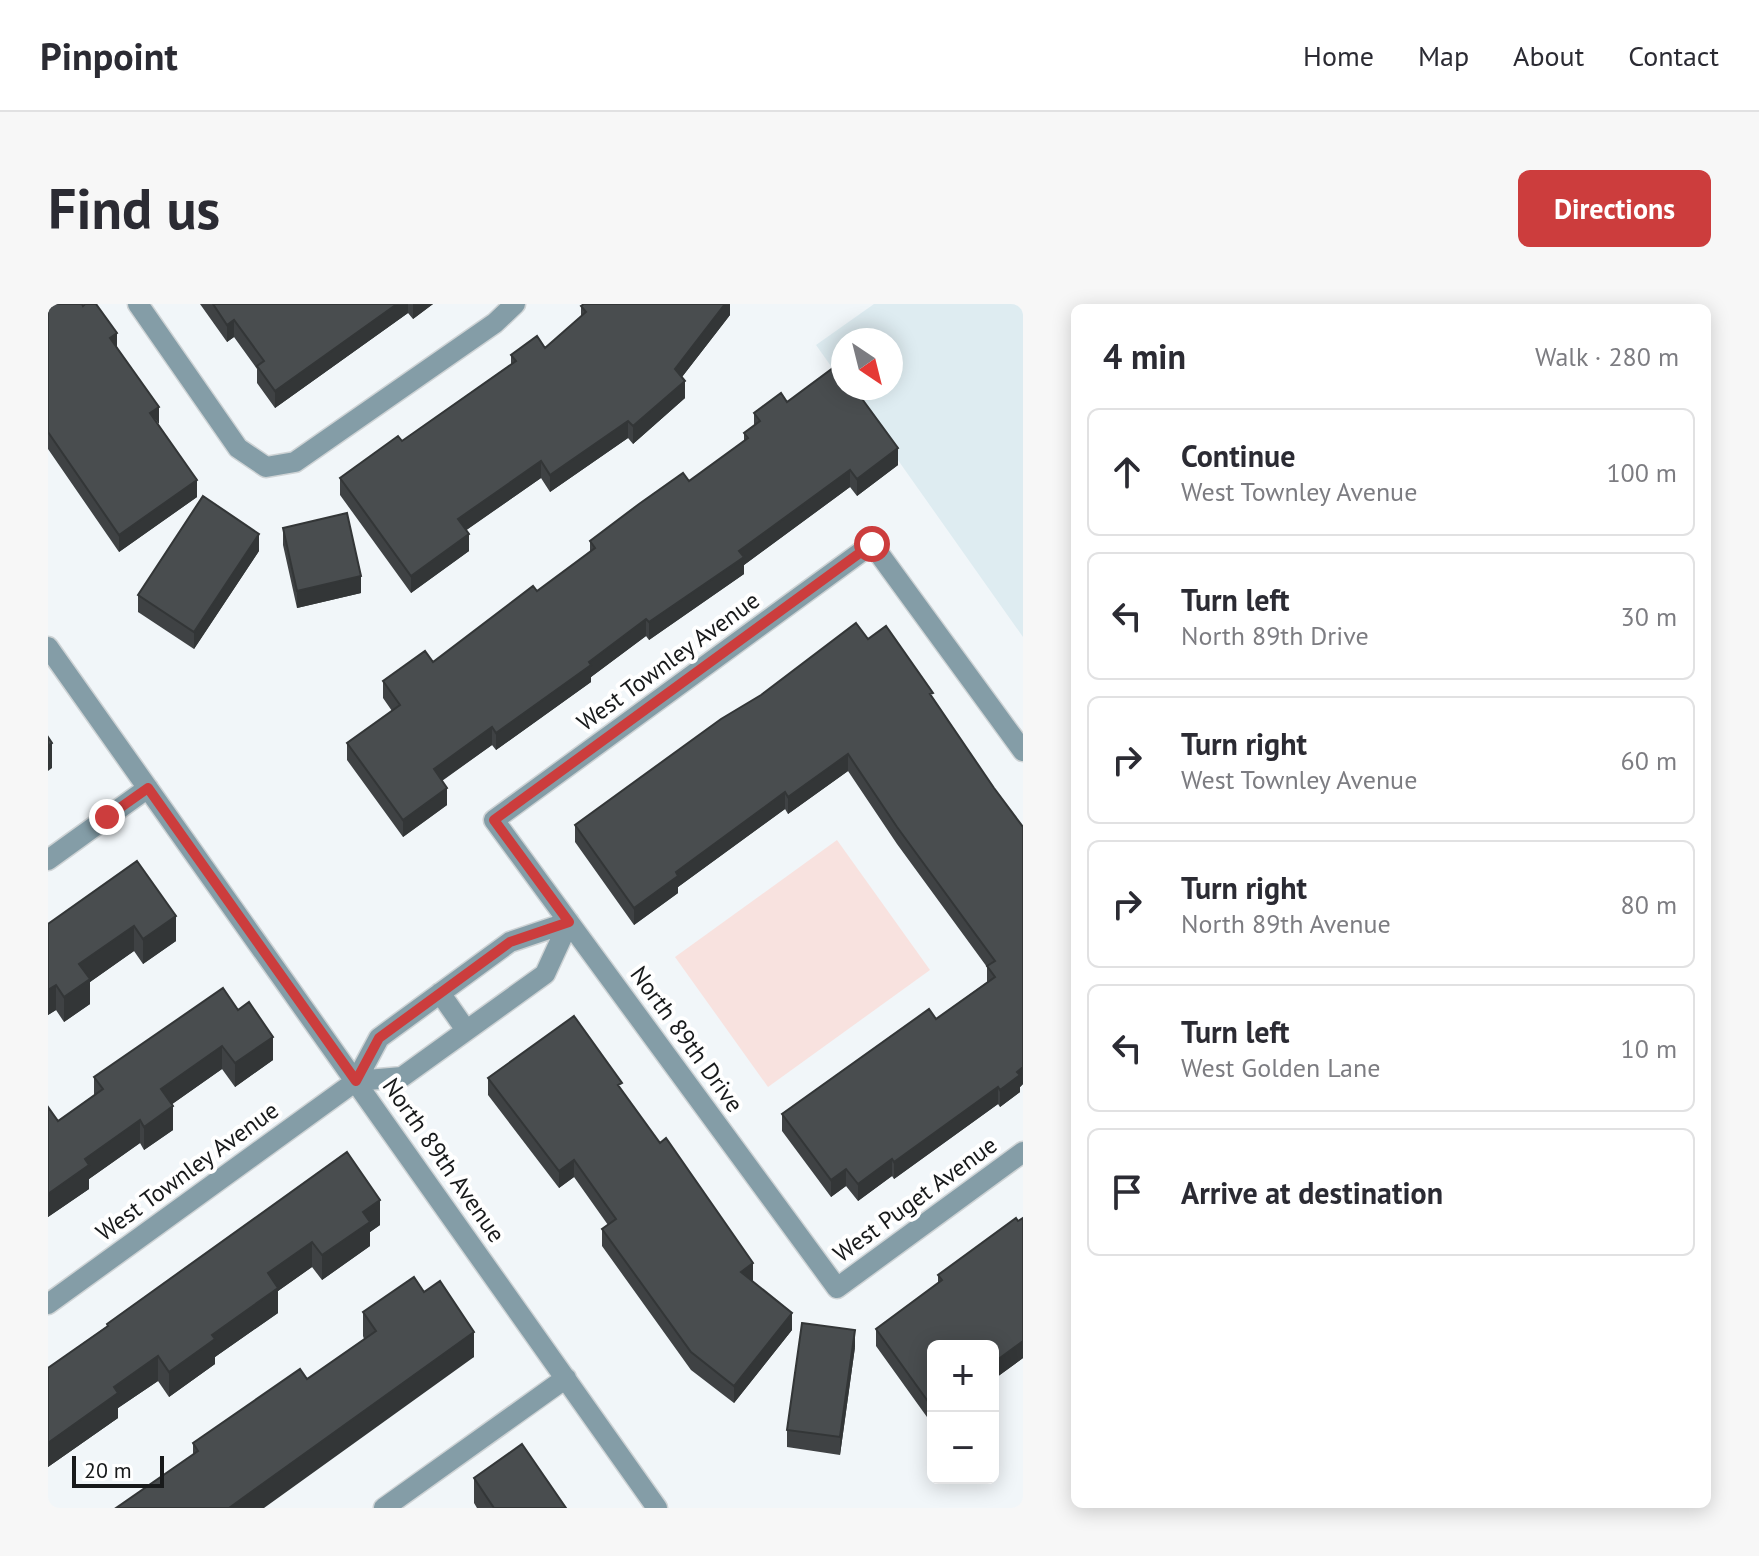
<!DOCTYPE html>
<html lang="en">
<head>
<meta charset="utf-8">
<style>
  body { margin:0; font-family:"PT Sans",sans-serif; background:#f7f7f7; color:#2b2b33 }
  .controls { position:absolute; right:24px; bottom:24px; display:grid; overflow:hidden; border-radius:12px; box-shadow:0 4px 20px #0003 }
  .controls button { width:72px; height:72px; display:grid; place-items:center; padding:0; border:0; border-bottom:2px solid #e1e1e2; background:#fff; color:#2b2b33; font:40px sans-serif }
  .compass { position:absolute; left:783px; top:24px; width:72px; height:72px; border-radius:50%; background:#fff; box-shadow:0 4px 20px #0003; rotate:145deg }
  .scale { position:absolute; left:24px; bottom:20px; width:92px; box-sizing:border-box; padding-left:8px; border:4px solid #181a1b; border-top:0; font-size:22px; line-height:28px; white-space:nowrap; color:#181a1b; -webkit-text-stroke:6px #fff; paint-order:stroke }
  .stop { position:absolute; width:24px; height:24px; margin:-18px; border:6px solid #cc3d3d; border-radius:50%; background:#fff }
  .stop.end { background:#cc3d3d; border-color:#fff; box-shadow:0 2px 8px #0008 }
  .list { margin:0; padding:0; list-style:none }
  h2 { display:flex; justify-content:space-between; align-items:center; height:104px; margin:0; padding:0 32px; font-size:34px }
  h2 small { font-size:26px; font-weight:400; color:#7c7c81 }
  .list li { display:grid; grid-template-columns:52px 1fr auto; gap:24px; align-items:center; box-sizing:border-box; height:128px; margin:0 16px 16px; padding:0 16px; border:2px solid #e1e1e2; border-radius:12px }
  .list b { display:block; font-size:30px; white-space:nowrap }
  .list p { margin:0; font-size:26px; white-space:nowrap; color:#7c7c81 }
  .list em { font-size:26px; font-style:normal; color:#7c7c81 }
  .icon { flex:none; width:44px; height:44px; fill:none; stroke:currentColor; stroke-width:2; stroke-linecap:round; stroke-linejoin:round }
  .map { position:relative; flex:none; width:975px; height:1204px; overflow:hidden; border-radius:12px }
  header { display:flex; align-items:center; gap:48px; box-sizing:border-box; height:112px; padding:0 40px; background:#fff; border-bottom:2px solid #e1e1e2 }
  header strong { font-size:38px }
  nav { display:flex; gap:44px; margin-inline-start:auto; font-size:28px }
  .intro { display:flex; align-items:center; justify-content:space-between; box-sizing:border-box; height:192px; padding:0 48px }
  h1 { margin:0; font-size:56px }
  .button { padding:20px 36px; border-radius:12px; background:#cc3d3d; color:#fff; font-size:28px; font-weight:700 }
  main { display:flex; gap:48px; padding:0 48px }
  aside { flex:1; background:#fff; border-radius:12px; box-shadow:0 4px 20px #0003 }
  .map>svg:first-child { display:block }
  .built { fill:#deecf1 }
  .green { fill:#f8e2df }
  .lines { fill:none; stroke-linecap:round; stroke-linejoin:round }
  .street-casing { stroke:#ced3d5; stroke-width:23 }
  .street { stroke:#849da7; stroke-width:20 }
  .wall { fill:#3f4244 }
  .shaded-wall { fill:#333637 }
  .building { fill:#494d4f; stroke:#333637; stroke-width:2 }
  .route { stroke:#cc3d3d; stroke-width:10 }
  .labels { text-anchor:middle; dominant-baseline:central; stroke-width:8; stroke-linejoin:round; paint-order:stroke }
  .street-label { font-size:24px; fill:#181a1b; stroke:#fff }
</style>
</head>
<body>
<header>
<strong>Pinpoint</strong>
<nav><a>Home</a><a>Map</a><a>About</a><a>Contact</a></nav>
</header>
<div class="intro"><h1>Find us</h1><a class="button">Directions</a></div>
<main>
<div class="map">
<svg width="975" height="1204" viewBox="0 0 975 1204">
  <rect width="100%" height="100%" fill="#f1f6f9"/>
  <!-- built -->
  <path class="built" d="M826,0H975V333L799,84H843V36H795V79L768,41Z"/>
  <!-- green -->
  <path class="green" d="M789,536L882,666L720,783L627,653Z"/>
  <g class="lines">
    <!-- street casing -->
    <g class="street-casing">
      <path id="street" d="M90,0L190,144L218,163L247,158L447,19L467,0
        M0,343L609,1204
        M975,447L824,240L446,516L789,984L975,848
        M0,556L100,484
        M392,689L418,726
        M308,777L354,773L497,670L521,618
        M0,1000L308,777L331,734L462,638L521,618
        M336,1204L518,1074"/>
    </g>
    <!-- street -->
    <use href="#street" class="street"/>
  </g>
  <!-- wall -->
  <path class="wall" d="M0,0L69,43L149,193L71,248L0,145Z
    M152,0H385L365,15L360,9L227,104L209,79V65L186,33L179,38Z
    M682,0V11L634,73L637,94L585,140L580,134L502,188L493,174L418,226L421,247L363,289L292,191V174L354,137L463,60V51L497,44L533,12V2Z
    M739,98L850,161L809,192L802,183L696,261V270L601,336L598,332L543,373V378L448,446L444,441L394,477L399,501L355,533L299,456V439L344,407L335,394V377L385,358L489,287L542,248V237L641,177L696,137V129L706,121V109Z
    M235,224L313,289L249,304L235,241Z
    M211,247L146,345L90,308V291Z
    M820,335L885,394L946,484L975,523V780L972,783V788L952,803L950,800L846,875L844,872L810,897L798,882L783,893L734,827V810L888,715L939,678V663L849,540L800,467L740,510L737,505L630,583V589L586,621L527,538V521Z
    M89,557L128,637L95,660L86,647L42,678V700L16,718L8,706L0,711V620Z
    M175,684L225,756L187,783L174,765L124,800L125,826L96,846L92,839L41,875V885L0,913V803L10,817L46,791V773Z
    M440,774L574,786L705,976L704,977L744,1026L686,1099L643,1066L554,942V925L560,921L526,873L511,884L440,791Z
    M299,848L332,921L322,928V942L274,976L264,963L230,987V1009L167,1053V1060L121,1093L110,1077L70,1104V1114L0,1163V1064L59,1022V1020Z
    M975,914V1054L884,1120L828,1042V1025L890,979V971Z
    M376,988L426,1053L145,1150V1139L259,1075L316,1035L315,1032V1008Z
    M807,1043L792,1151L739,1143V1126Z
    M426,1174L518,1204H429L426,1199Z"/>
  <!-- shaded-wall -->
  <path class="shaded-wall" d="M349,0H360V9L227,104V87Z
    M365,0H385L365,15Z
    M677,0H682V11L627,82V65Z
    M186,16V33L179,38V21Z
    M69,29V46L62,34Z
    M637,77V94L585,140V122Z
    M111,103V120L102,109Z
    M580,117V134L502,188V171Z
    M850,144V161L809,192V175Z
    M493,157V174L410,232V215Z
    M802,166V183L696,261V270L601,336V318L691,247Z
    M149,176V193L71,248V231Z
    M211,230V247L146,345V328Z
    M421,230V247L363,289V272Z
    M313,272V289L249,304V287Z
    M598,315V332L543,373V378L448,446V429Z
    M444,423V441L386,482V465Z
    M4,439V464L0,467V442Z
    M800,450V467L740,510V493Z
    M399,484V501L355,533V516Z
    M737,488V505L630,583V589L586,621V604L628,568Z
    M128,612V637L95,660V635Z
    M86,622V647L42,678V700L16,718V693L31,660Z
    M8,681V706L0,711V686Z
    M225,733V756L187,783V759Z
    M174,742V765L113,808V785Z
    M975,763V780L972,783V788L952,803V786L969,768Z
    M950,783V800L846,875V858Z
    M125,802V826L96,846V823Z
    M92,816V839L41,875V885L0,913V890L37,855Z
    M844,855V872L810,897V880Z
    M526,856V873L511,884V867Z
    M798,865V882L783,893V876Z
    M332,896V921L322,928V942L274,976V951L315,908Z
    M264,938V963L230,987V1009L167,1053V1060L121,1093V1068L164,1031L220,969Z
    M705,959V976L693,985V968Z
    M744,1009V1026L686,1099V1082Z
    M807,1026V1043L792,1151V1133Z
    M426,1028V1053L216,1204H181Z
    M975,1037V1054L945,1076V1059Z
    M110,1052V1077L70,1104V1114L0,1163V1139L66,1083Z"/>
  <!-- building -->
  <path class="building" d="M0,0H34L35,2L37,0H48L69,29L62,34L111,103L102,109L149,176L71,231L0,128Z
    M165,0H349L227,87L209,62L216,57L186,16L179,21Z
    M536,0H677L627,65L637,77L585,122L580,117L502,171L493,157L410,215L421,230L363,272L292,174L350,132L354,137L468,57L463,51L489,32L497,44L538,8L533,2Z
    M789,61L795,70V84H806L850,144L809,175L802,166L691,247L696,253L601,318L598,315L541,358L543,361L448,429L444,423L386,465L399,484L355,516L299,439L352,401L335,377L377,347L385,358L485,282L489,287L547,244L542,237L591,200L635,169L641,177L700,134L696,129L712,117L706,109L733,89L739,98Z
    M155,192L211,230L146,328L90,291Z
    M299,209L313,272L249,287L235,224Z
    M808,319L820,335L838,322L885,389L882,390L946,484L975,523V763L969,768L972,771L952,786L950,783L846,858L844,855L810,880L798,865L783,876L734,810L881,705L888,715L947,673L939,662L947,657L849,523L800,450L740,493L737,488L628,568L630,572L586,604L527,521L673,415L713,391Z
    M0,433L4,439L0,442Z
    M89,557L128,612L95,635L86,622L31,660L42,675L16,693L8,681L0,686V620Z
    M175,684L190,706L201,698L225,733L187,759L174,742L113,785L125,802L96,823L92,816L37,855L41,861L0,890V803L10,817L55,785L46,773Z
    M526,712L574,779L570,781L612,839L618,834L705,959L693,968L744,1009L686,1082L643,1048L554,925L568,915L526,856L511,867L440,774Z
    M299,848L332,896L315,908L322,918L274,951L264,938L220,969L230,984L164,1031L167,1035L121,1068L110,1052L66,1083L70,1089L0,1139V1064L60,1022L59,1020Z
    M968,914L970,917L975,914V1037L945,1059V1042H885L884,1103L828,1025L894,976L890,971Z
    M366,973L376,988L392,977L426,1028L181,1204H68L150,1147L145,1139L252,1065L259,1075L328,1027L315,1008Z
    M754,1019L807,1026L792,1133L739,1126Z
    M474,1140L518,1204H446L426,1174Z"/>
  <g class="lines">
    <!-- route -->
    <path class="route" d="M59,513L100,484L308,777L331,734L462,638L521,618L446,516L824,240"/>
  </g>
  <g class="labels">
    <!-- street labels -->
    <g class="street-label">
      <text transform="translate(620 357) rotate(-36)">West Townley Avenue</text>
      <text transform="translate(639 735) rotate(54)">North 89th Drive</text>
      <text transform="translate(396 856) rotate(55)">North 89th Avenue</text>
      <text transform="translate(139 867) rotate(-36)">West Townley Avenue</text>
      <text transform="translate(867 895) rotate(-36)">West Puget Avenue</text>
    </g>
  </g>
</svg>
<div class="controls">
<button>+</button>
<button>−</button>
</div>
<svg class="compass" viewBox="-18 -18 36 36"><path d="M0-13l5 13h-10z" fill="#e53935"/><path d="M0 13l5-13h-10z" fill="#7c7c81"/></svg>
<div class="scale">20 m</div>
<div class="stop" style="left:824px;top:240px"></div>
<div class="stop end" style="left:59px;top:513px"></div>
</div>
<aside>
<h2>4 min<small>Walk · 280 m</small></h2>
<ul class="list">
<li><svg class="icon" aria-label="ahead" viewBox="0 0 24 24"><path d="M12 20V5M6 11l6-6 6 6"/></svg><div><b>Continue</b><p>West Townley Avenue</p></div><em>100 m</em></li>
<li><svg class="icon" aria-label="left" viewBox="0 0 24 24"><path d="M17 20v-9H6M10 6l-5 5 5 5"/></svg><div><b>Turn left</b><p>North 89th Drive</p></div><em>30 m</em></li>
<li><svg class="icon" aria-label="right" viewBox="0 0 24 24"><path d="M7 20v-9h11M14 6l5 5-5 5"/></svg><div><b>Turn right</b><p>West Townley Avenue</p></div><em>60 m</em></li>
<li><svg class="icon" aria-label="right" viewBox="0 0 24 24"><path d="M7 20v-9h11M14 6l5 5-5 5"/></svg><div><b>Turn right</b><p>North 89th Avenue</p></div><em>80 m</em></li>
<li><svg class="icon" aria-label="left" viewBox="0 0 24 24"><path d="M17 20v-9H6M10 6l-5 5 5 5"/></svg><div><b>Turn left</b><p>West Golden Lane</p></div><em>10 m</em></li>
<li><svg class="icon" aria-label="arrive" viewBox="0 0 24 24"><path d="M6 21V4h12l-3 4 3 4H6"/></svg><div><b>Arrive at destination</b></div></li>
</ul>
</aside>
</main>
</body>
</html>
